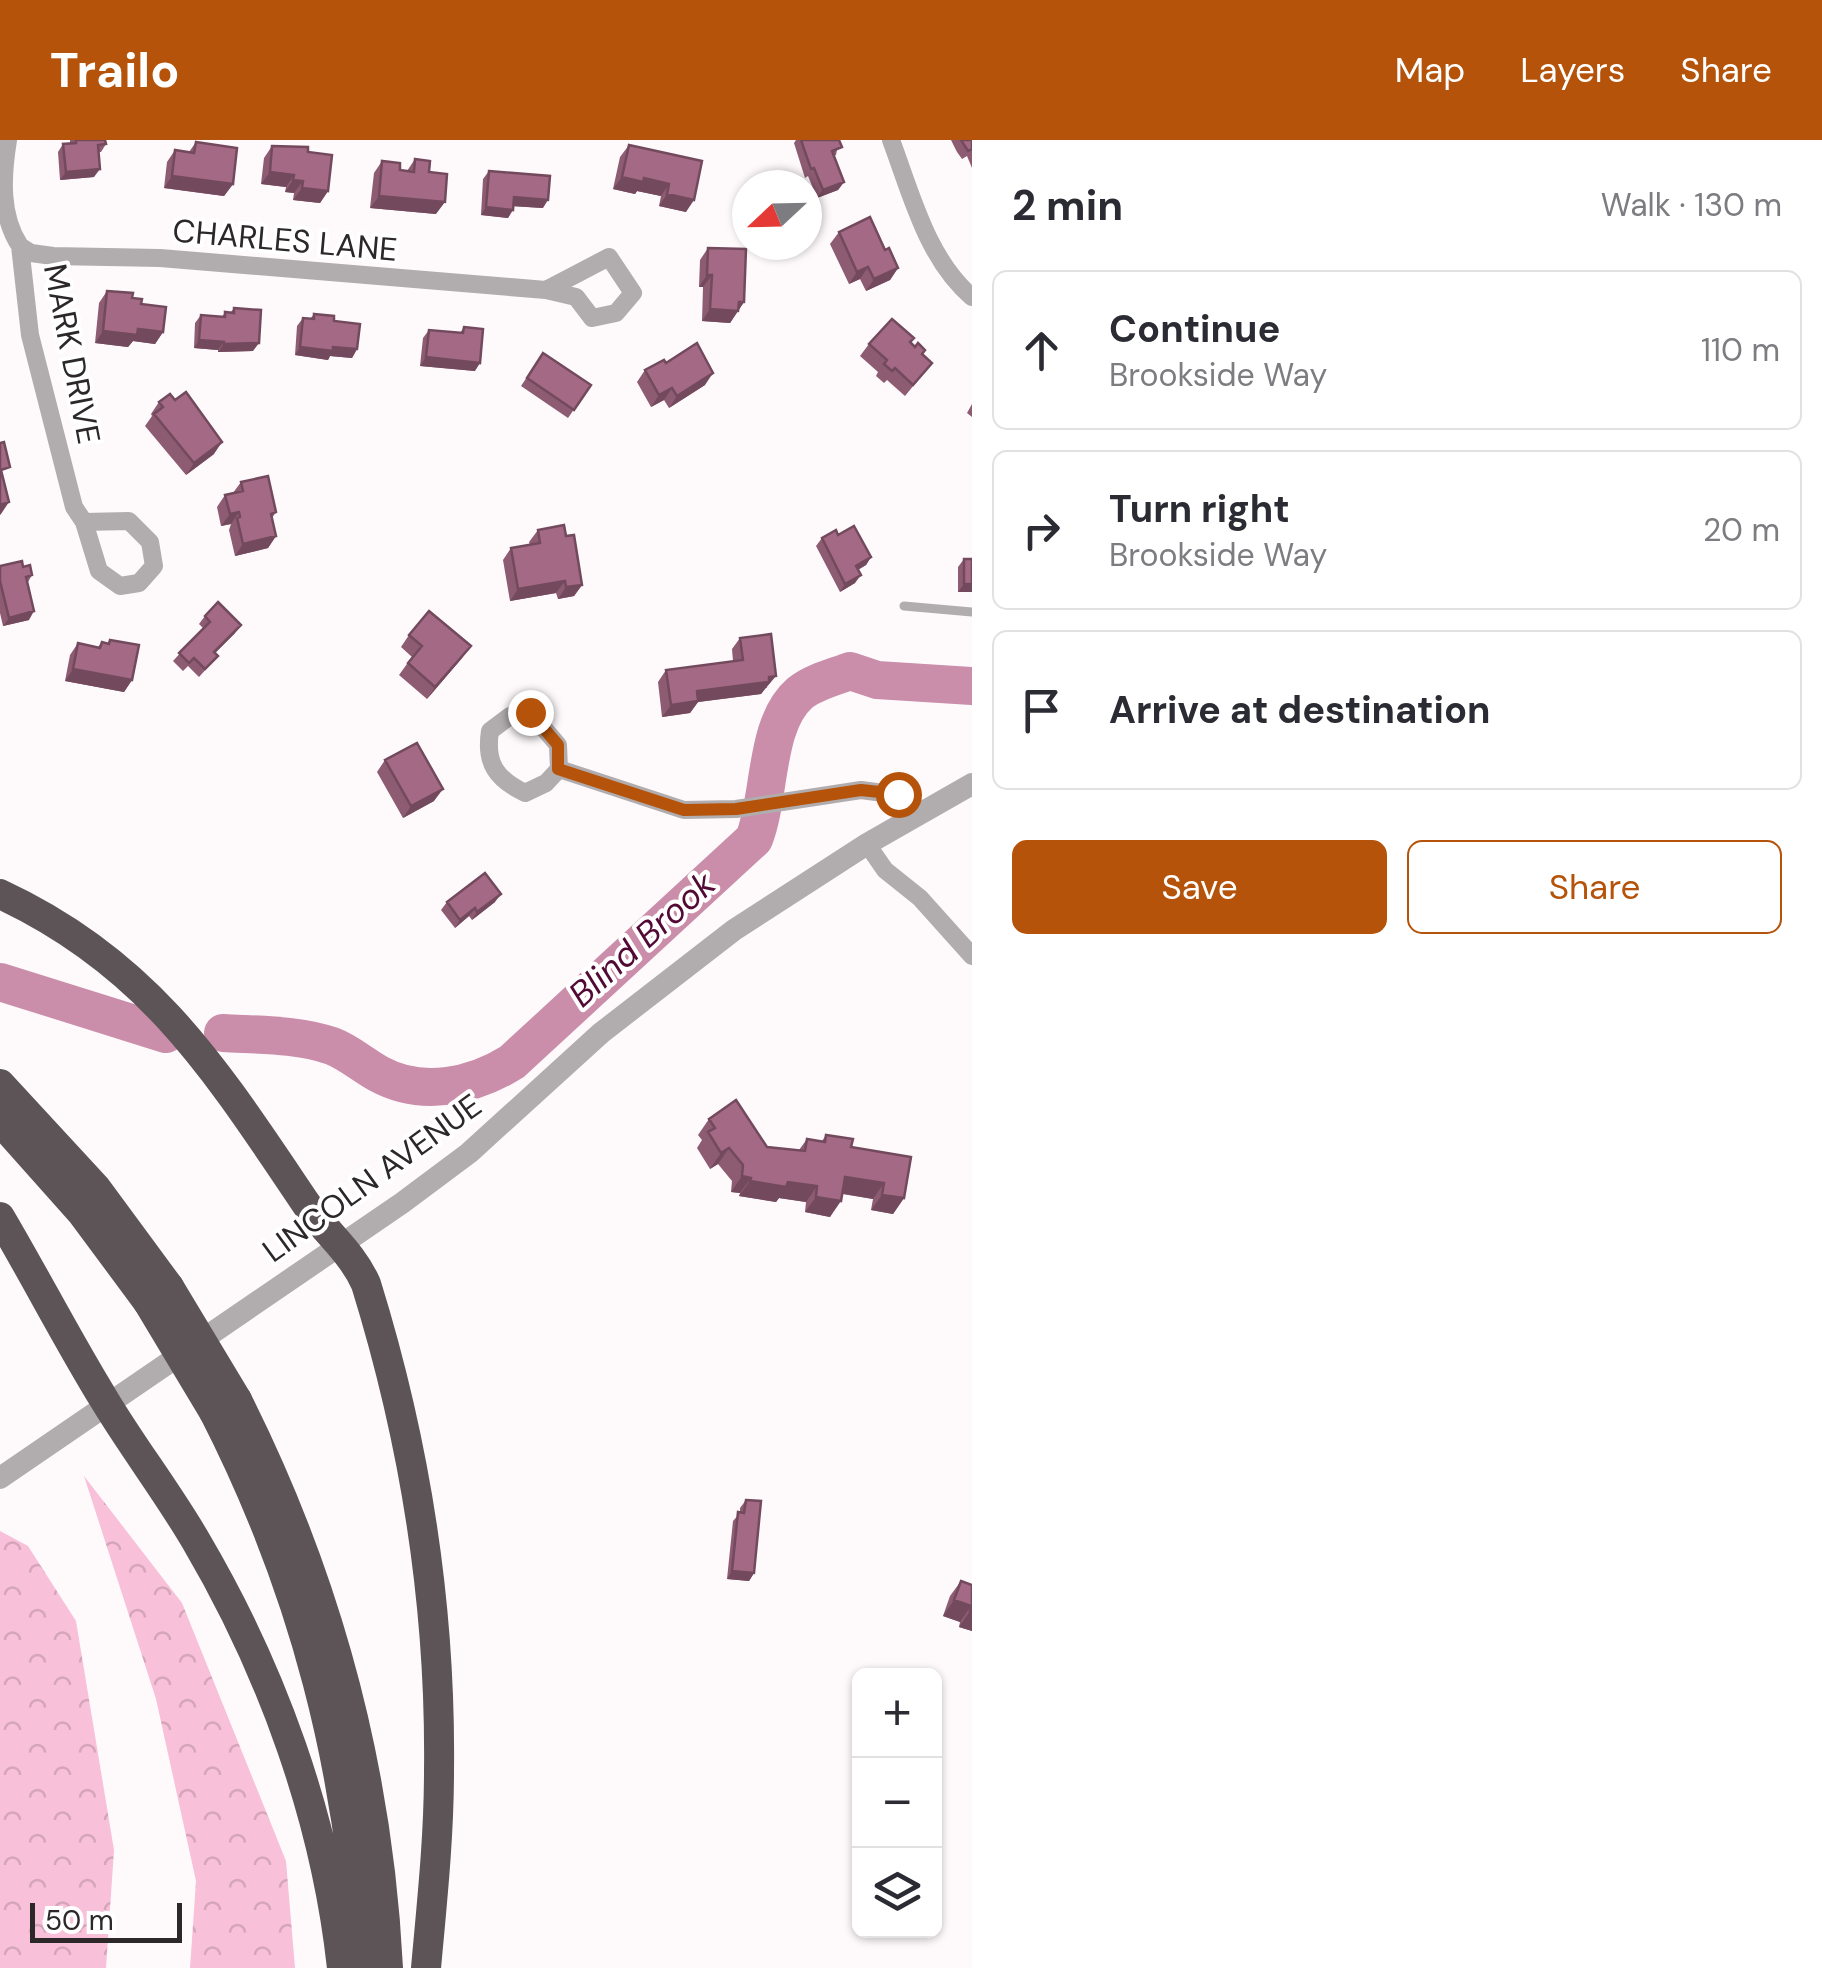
<!DOCTYPE html>
<html lang="en">
<head>
<meta charset="utf-8">
<style>
  body { margin:0; font-family:"DM Sans",sans-serif; background:#f7f7f7; color:#2b2b33 }
  .controls { position:absolute; right:30px; bottom:30px; display:grid; overflow:hidden; border-radius:15px; box-shadow:0 2px 8px #0004 }
  .controls button { width:90px; height:90px; display:grid; place-items:center; padding:0; border:0; border-bottom:2px solid #e1e1e2; background:#fff; color:#2b2b33; font:50px sans-serif }
  .compass { position:absolute; left:732px; top:30px; width:90px; height:90px; border-radius:50%; background:#fff; box-shadow:0 2px 8px #0004; rotate:248deg }
  .scale { position:absolute; left:30px; bottom:25px; width:152px; box-sizing:border-box; padding-left:10px; border:5px solid #2c2829; border-top:0; font-size:28px; line-height:35px; white-space:nowrap; color:#2c2829; -webkit-text-stroke:8px #fff; paint-order:stroke }
  .stop { position:absolute; width:30px; height:30px; margin:-22px; border:8px solid #b45309; border-radius:50%; background:#fff }
  .stop.end { background:#b45309; border-color:#fff; box-shadow:0 2px 10px #0008 }
  .list { margin:0; padding:0; list-style:none }
  h2 { display:flex; justify-content:space-between; align-items:center; height:130px; margin:0; padding:0 40px; font-size:42px }
  h2 small { font-size:32px; font-weight:400; color:#7c7c81 }
  .list li { display:grid; grid-template-columns:65px 1fr auto; gap:30px; align-items:center; box-sizing:border-box; height:160px; margin:0 20px 20px; padding:0 20px; border:2px solid #e1e1e2; border-radius:15px }
  .list b { display:block; font-size:38px; white-space:nowrap }
  .list p { margin:0; font-size:32px; white-space:nowrap; color:#7c7c81 }
  .list em { font-size:32px; font-style:normal; color:#7c7c81 }
  .actions { display:flex; gap:20px; padding:30px 40px }
  .actions a { flex:1; padding:22px 0; border:2px solid #b45309; border-radius:15px; text-align:center; font-size:35px; color:#b45309 }
  .actions .main { background:#b45309; color:#fff }
  .icon { flex:none; width:55px; height:55px; fill:none; stroke:currentColor; stroke-width:2; stroke-linecap:round; stroke-linejoin:round }
  .map { position:relative; flex:none; width:972px; height:1828px; overflow:hidden }
  header { display:flex; align-items:center; gap:60px; box-sizing:border-box; height:140px; padding:0 50px; background:#b45309; color:#fff }
  header strong { font-size:48px }
  nav { display:flex; gap:55px; margin-inline-start:auto; font-size:35px }
  main { display:flex }
  aside { flex:1; background:#fff }
  .map>svg:first-child { display:block }
  .forest { fill:url(#forest-crowns) }
  .lines { fill:none; stroke-linecap:round; stroke-linejoin:round }
  .river { stroke:#ca8daa; stroke-width:38 }
  .service { stroke:#b1acae; stroke-width:9 }
  .minor { stroke:#b1acae; stroke-width:18 }
  .tertiary { stroke:#b1acae; stroke-width:22 }
  .motorway { stroke:#5d5458; stroke-width:30 }
  .motorway-bridge { stroke:#5d5458; stroke-width:30 }
  .wall { fill:#8d5b72 }
  .shaded-wall { fill:#734a5d }
  .building { fill:#a46a85; stroke:#734a5d; stroke-width:2.5 }
  .route { stroke:#b45309; stroke-width:12 }
  .labels { text-anchor:middle; dominant-baseline:central; stroke-width:8; stroke-linejoin:round; paint-order:stroke }
  .street-label { font-size:32px; fill:#2c2829; stroke:#fff }
  .water-label { font-size:35px; font-style:italic; fill:#520935; stroke:#fff }
</style>
</head>
<body>
<header>
<strong>Trailo</strong>
<nav><a>Map</a><a>Layers</a><a>Share</a></nav>
</header>
<main>
<div class="map">
<svg width="972" height="1828" viewBox="0 0 972 1828">
  <defs>
    <pattern id="forest-crowns" width="20" height="18" patternUnits="userSpaceOnUse" patternTransform="scale(2.5)"><rect width="20" height="18" fill="#f8c0d9"/><path d="M2 6a3 3 0 1 1 6 0M12 15a3 3 0 1 1 6 0" fill="none" stroke="#d5a5ba"/></pattern>
  </defs>
  <rect width="100%" height="100%" fill="#fefafc"/>
  <!-- forest -->
  <path class="forest" d="M84,1336L182,1463L286,1721L295,1828H190L196,1741L156,1559Z
    M0,1391L28,1406L76,1481L114,1710L106,1828H0Z"/>
  <g class="lines">
    <!-- river -->
    <path class="river" d="M0,842L166,894
      M223,893C258,895 298,894 332,906C348,912 363,925 379,934C421,957 472,947 512,922L754,699C771,656 764,584 800,553C814,542 834,537 850,531L877,540L972,546"/>
    <!-- service -->
    <path class="service" d="M904,466L972,472"/>
    <!-- minor -->
    <path class="minor" d="M8,0C2,37 0,76 20,106L30,195L74,367L84,382L99,431L120,446L139,443L154,426L150,402L129,381L84,382
      M891,0C911,53 927,119 972,157
      M20,106L31,113L53,116L160,118L546,150L609,117L633,153L616,173L592,178L576,157L546,150
      M559,629L558,605L530,572L510,576L490,591C485,623 496,639 525,653L546,643L559,629L684,670L736,669L861,650L898,655L920,672
      M867,704L885,730L920,758L972,816"/>
    <!-- tertiary -->
    <path class="tertiary" d="M0,1338L402,1063L469,1013L601,893L734,790L867,704L972,644"/>
    <!-- motorway -->
    <path class="motorway" d="M0,754C151,824 217,932 307,1065C326,1093 352,1112 366,1144C415,1302 441,1465 439,1631C439,1697 432,1762 426,1828
      M0,944L96,1048L169,1147
      M0,981L82,1073L148,1162
      M0,1077C36,1138 68,1201 105,1261C134,1309 168,1353 196,1401C272,1530 326,1679 342,1828
      M237,1260C327,1439 378,1627 388,1828
      M214,1272C305,1450 350,1629 362,1828"/>
    <!-- motorway-bridge -->
    <path class="motorway-bridge" d="M169,1147L237,1260
      M148,1162L214,1272"/>
  </g>
  <!-- wall -->
  <path class="wall" d="M70,0H105L106,4L101,12H98L94,37L60,40L58,12L63,4H70Z
    M796,0H839L836,15L834,16L844,42L838,50L817,58L808,36L805,38L794,3Z
    M951,0H972V28L967,16L962,19L957,12Z
    M196,2L233,44L224,56L164,48L167,22L175,10L189,12Z
    M629,5L702,21L686,72L659,66L661,56L637,51L635,54L613,49L620,17Z
    M272,6L308,12L328,51L320,63L293,60L294,53L285,52L286,47L261,44L264,18Z
    M415,19L429,32L436,74L370,68L374,33L382,21L400,30L407,31Z
    M489,31L543,68L514,66L508,78L481,75L483,39Z
    M839,92L885,110L898,128L890,140L866,151L860,139L849,144L830,104Z
    M708,108L744,162L730,183L702,181L703,147H699L700,120Z
    M107,151L141,164L163,192L155,204L133,201L128,207L95,203L99,163Z
    M234,168L253,211L218,212V210L194,208L195,183L201,175L222,177L225,172H231Z
    M314,174L334,181L357,209L352,218L330,216L328,220L295,215L297,186L303,178L310,179Z
    M464,187L475,231L420,226L423,198L429,190L460,193Z
    M911,203L932,223L905,256L887,240L884,243L876,236L878,232L860,216L869,204Z
    M543,213L591,245L568,278L521,246Z
    M666,223L705,245L669,268L664,260L651,267L637,242L645,230Z
    M159,262L214,314L186,335L145,286L152,276L151,274Z
    M972,264V277L967,273Z
    M241,342L276,372L272,378L276,396L268,408L235,416L229,390L231,384L221,386L217,367L225,355L233,353Z
    M538,390L566,396L582,445L574,456L558,459L556,453L510,461L503,420L511,408L530,405L529,402Z
    M838,395L871,417L866,425L858,430L855,443L840,452L816,406L822,398Z
    M964,419H972V452H958V427Z
    M0,426L23,427L32,435L28,442L29,480L3,486L0,473Z
    M205,476L235,493L215,513L218,516L199,537L188,526L183,531L173,521L203,488L199,484Z
    M409,495L462,518L427,559L399,535L412,517L401,507Z
    M740,498L767,548H765L761,554L698,562L690,573L662,577L658,542L666,530L733,521L732,509Z
    M110,500L132,540L124,552L65,541L70,515L78,503L98,507L102,502L107,503Z
    M385,620L434,661L403,678L377,632Z
    M447,762H495L472,780L469,776L455,788L441,770Z
    M709,979L767,1007L799,1010L807,999L822,1001L826,995L851,1007L904,1058L893,1074L871,1070L873,1059L842,1054L830,1077L805,1072L806,1062L779,1058L776,1062L739,1056L740,1053L731,1052L732,1041L718,1024L710,1029L697,1008L702,1000L698,995Z
    M746,1360L754,1433L749,1441L727,1439L733,1381L740,1373V1368Z
    M961,1441L972,1445V1491L959,1487L960,1482L943,1476L950,1456Z"/>
  <!-- shaded-wall -->
  <path class="shaded-wall" d="M100,29L94,37L60,40L66,32Z
    M270,32L294,35L286,47L261,44Z
    M172,36L233,44L224,56L164,48Z
    M622,37L644,38L669,44L661,56L637,51L635,54L613,49Z
    M293,40L303,41L294,53L285,52Z
    M844,42L838,50L817,58L823,50Z
    M302,48L328,51L320,63L293,60Z
    M667,54L694,60L686,72L659,66Z
    M379,56L445,62L436,74L370,68Z
    M514,57L548,60L543,68L509,66Z
    M486,67L513,70L508,78L481,75Z
    M868,127L860,139L849,144L857,132Z
    M898,128L890,140L866,151L874,139Z
    M707,135H712L703,147H699Z
    M739,162H744L730,183L702,181L710,169Z
    M138,189L163,192L155,204L133,201L128,207L95,203L103,191Z
    M199,200L224,202L218,210L194,208Z
    M259,203L253,211L218,212L224,204Z
    M300,207H333L357,209L352,218L330,216L328,220L295,215Z
    M426,217L480,223L475,231L420,226Z
    M713,233L705,245L669,268L677,256Z
    M672,248L664,260L651,267L659,255Z
    M222,302L214,314L186,335L194,323Z
    M9,362L1,374L0,375V365Z
    M239,372L231,384L221,386L230,374Z
    M276,396L268,408L235,416L243,404Z
    M871,417L866,425L850,434L856,426Z
    M861,435L855,443L840,452L845,444Z
    M565,441L556,453L510,461L518,449Z
    M964,444H972V452H958Z
    M582,445L574,456L558,459L566,447Z
    M34,471L29,480L3,486L9,478Z
    M241,485L235,493L208,520L214,512Z
    M471,506L462,518L427,559L435,547Z
    M73,529L132,540L124,552L65,541Z
    M776,536L761,554L698,562L690,573L662,577L671,565L697,551Z
    M443,649L434,661L403,678L411,666Z
    M501,754L495,762L472,780L477,772Z
    M475,768L469,776L455,788L460,780Z
    M729,1008L718,1024L710,1029L721,1013Z
    M742,1036L751,1038L740,1053L731,1052Z
    M845,1037L884,1043L873,1059L834,1052Z
    M750,1041L788,1042L817,1046L806,1062L779,1058L776,1062L739,1056Z
    M882,1055L904,1058L893,1074L871,1070Z
    M816,1057L841,1061L830,1077L805,1072Z
    M732,1431L754,1433L749,1441L727,1439Z
    M954,1460L971,1466L960,1482L943,1476Z
    M970,1471L972,1472V1491L959,1487Z"/>
  <!-- building -->
  <path class="building" d="M76,0H105L106,4L98,5L100,29L66,32L63,4L76,3Z
    M801,0H839L842,7L832,11L844,42L823,50L814,28L811,29Z
    M961,0H972V9L968,11Z
    M196,2L237,8L233,44L172,36L175,10L194,13Z
    M629,5L702,21L694,60L667,54L669,44L644,38L643,42L622,37Z
    M272,6L308,7V12L332,15L328,51L302,48L303,41L293,40L294,35L270,32Z
    M415,19L430,21L429,32L447,34L445,62L379,56L382,21L400,23V30L414,32Z
    M489,31L550,36L548,60L514,57L513,70L486,67Z
    M870,77L885,110L889,108L898,128L874,139L868,127L857,132L839,92Z
    M708,108L746,109L744,162H739L738,171L710,169L712,135H707Z
    M107,151L133,153L132,158L142,159L141,164L166,167L163,192L138,189L137,195L103,191Z
    M234,168L261,170L259,203L224,204V202L199,200L201,175L225,177V172L234,173Z
    M314,174L334,176V181L360,184L357,209L333,207V211L300,207L303,178L314,179Z
    M892,179L914,198L910,202L915,207L918,203L925,210L922,214L932,223L913,245L895,228L892,231L884,224L887,220L869,204Z
    M464,187L483,189L480,223L426,217L429,190L463,193Z
    M697,203L713,233L677,256L672,248L659,255L645,230L664,220L666,223Z
    M543,213L591,245L574,270L527,238Z
    M186,252L222,302L194,323L154,274L163,267L159,262L170,254L175,260Z
    M4,302L10,327L1,330L9,362L0,365V303Z
    M268,336L276,372L271,374L276,396L243,404L237,378L240,377L239,372L230,374L225,355L243,351L241,342Z
    M564,385L566,396L574,395L582,445L566,447L565,441L518,449L511,408L540,403L538,390Z
    M854,386L871,417L856,426L861,435L845,444L822,398L836,390L838,395Z
    M964,419H972V444H964Z
    M22,421L23,427L30,425L32,435L26,437L34,471L9,478L0,441V426Z
    M218,462L241,485L214,512L218,516L205,529L194,518L189,523L179,513L210,482L205,476Z
    M429,471L471,506L435,547L408,523L422,506L409,495Z
    M771,494L776,536L769,537V542L697,551L698,561L671,565L666,530L743,520L740,498Z
    M110,500L139,505L132,540L73,529L78,503L100,508L102,502L109,504Z
    M417,603L443,649L411,666L385,620Z
    M485,733L501,754L477,772L475,768L460,780L447,762Z
    M736,960L767,1007L805,1011L807,999L825,1002L826,995L853,999L851,1007L911,1017L904,1058L882,1055L884,1043L845,1037L841,1061L816,1057L817,1046L788,1042L786,1047L750,1041L751,1038L742,1036L743,1025L729,1008L721,1013L708,992L715,988L709,979Z
    M746,1360L761,1361L754,1433L732,1431L738,1372L744,1373Z
    M961,1441L972,1445V1472L970,1471L971,1466L954,1460Z"/>
  <g class="lines">
    <!-- route -->
    <path class="route" d="M530,572L558,605V629L684,670L736,669L861,650L898,654"/>
  </g>
  <g class="labels">
    <!-- street labels -->
    <g class="street-label">
      <text transform="translate(285 100) rotate(5)">CHARLES LANE</text>
      <text transform="translate(72 214) rotate(79)">MARK DRIVE</text>
      <text transform="translate(372 1038) rotate(-36)">LINCOLN AVENUE</text>
    </g>
    <!-- water labels -->
    <g class="water-label">
      <text transform="translate(642 799) rotate(-42)">Blind Brook</text>
    </g>
  </g>
</svg>
<div class="controls">
<button>+</button>
<button>−</button>
<button><svg class="icon" aria-label="layers" viewBox="0 0 24 24"><path d="M12 4l9 5-9 5-9-5zM3 14l9 5 9-5"/></svg></button>
</div>
<svg class="compass" viewBox="-18 -18 36 36"><path d="M0-13l5 13h-10z" fill="#e53935"/><path d="M0 13l5-13h-10z" fill="#7c7c81"/></svg>
<div class="scale">50 m</div>
<div class="stop" style="left:898px;top:654px"></div>
<div class="stop end" style="left:530px;top:572px"></div>
</div>
<aside>
<h2>2 min<small>Walk · 130 m</small></h2>
<ul class="list">
<li><svg class="icon" aria-label="ahead" viewBox="0 0 24 24"><path d="M12 20V5M6 11l6-6 6 6"/></svg><div><b>Continue</b><p>Brookside Way</p></div><em>110 m</em></li>
<li><svg class="icon" aria-label="right" viewBox="0 0 24 24"><path d="M7 20v-9h11M14 6l5 5-5 5"/></svg><div><b>Turn right</b><p>Brookside Way</p></div><em>20 m</em></li>
<li><svg class="icon" aria-label="arrive" viewBox="0 0 24 24"><path d="M6 21V4h12l-3 4 3 4H6"/></svg><div><b>Arrive at destination</b></div></li>
</ul>
<div class="actions"><a class="main">Save</a><a>Share</a></div>
</aside>
</main>
</body>
</html>
